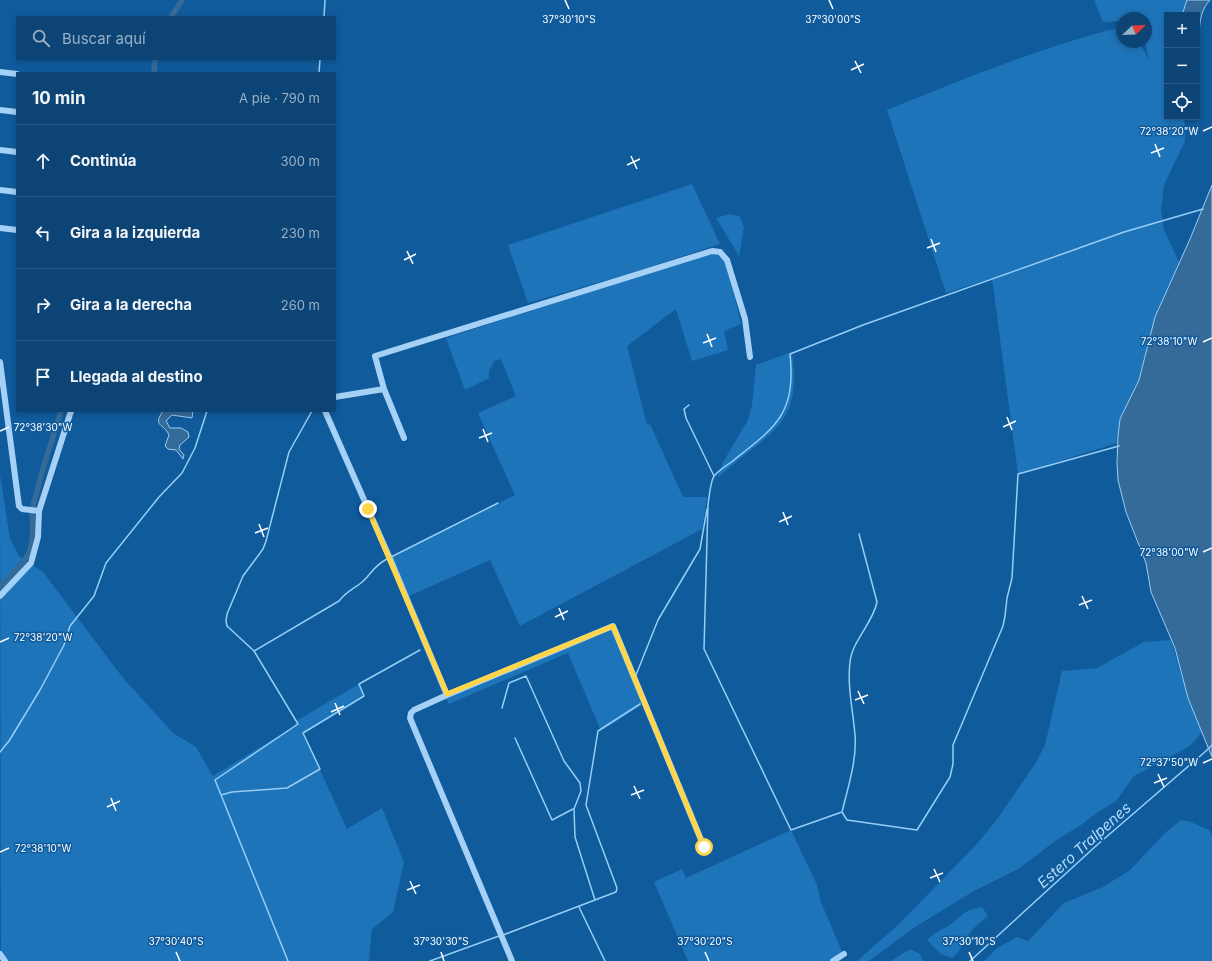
<!DOCTYPE html>
<html lang="es">
<head>
<meta charset="utf-8">
<style>
  body { margin:0; font-family:Inter,sans-serif; background:#1a4e7d; color:#f1f3f6 }
  .controls { position:absolute; right:12px; top:12px; display:grid; overflow:hidden; border-radius:0px; box-shadow:0 2px 6px #0003 }
  .controls button { width:36px; height:36px; display:grid; place-items:center; padding:0; border:0; border-bottom:1px solid #2c5c87; background:#0c4475; color:#f1f3f6; font:20px sans-serif }
  .compass { position:absolute; left:1116px; top:12px; width:36px; height:36px; border-radius:50%; background:#0c4475; box-shadow:0 2px 6px #0003; rotate:67deg }
  .stop { position:absolute; width:12px; height:12px; margin:-9px; border:3px solid #ffd54a; border-radius:50%; background:#fff }
  .stop.end { background:#ffd54a; border-color:#fff; box-shadow:0 1px 4px #0008 }
  .list { margin:0; padding:0; list-style:none }
  h2 { display:flex; justify-content:space-between; align-items:center; height:52px; margin:0; padding:0 16px; font-size:17px }
  h2 small { font-size:13px; font-weight:400; color:#9ab0c5 }
  .list li { display:grid; grid-template-columns:26px 1fr auto; gap:12px; align-items:center; box-sizing:border-box; height:72px; padding:0 16px; border-top:1px solid #2c5c87 }
  .list b { display:block; font-size:15px; white-space:nowrap }
  .list em { font-size:13px; font-style:normal; color:#9ab0c5 }
  .icon { flex:none; width:22px; height:22px; fill:none; stroke:currentColor; stroke-width:2; stroke-linecap:round; stroke-linejoin:round }
  .map { position:relative; flex:none; width:1212px; height:961px; overflow:hidden }
  .search { position:absolute; background:#0c4475; box-shadow:0 2px 6px #0003; left:16px; top:16px; width:320px; height:44px; display:flex; align-items:center; gap:10px; box-sizing:border-box; padding:0 14px; border-radius:0px; color:#9ab0c5; font-size:15px }
  .panel { position:absolute; background:#0c4475; box-shadow:0 2px 6px #0003; left:16px; top:72px; width:320px; height:340px; border-radius:0px }
  .map>svg:first-child { display:block }
  .green { fill:#1e74b9 }
  .water { fill:#356b99; stroke:#96cef8 }
  .lines { fill:none; stroke-linecap:round; stroke-linejoin:round }
  .stream { stroke:#96cef8; stroke-width:1.5 }
  .canal { stroke:#356b99; stroke-width:5.5 }
  .minor { stroke:#a4d1f5; stroke-width:6 }
  .route { stroke:#ffd54a; stroke-width:5 }
  .ticks { fill:none; stroke:#fff; stroke-width:1.5 }
  .labels { text-anchor:middle; dominant-baseline:central; stroke-width:3; stroke-linejoin:round; paint-order:stroke }
  .water-label { font-size:15px; font-style:italic; fill:#b1dafb; stroke:#105b9c }
  .ticks-label { font-size:10px; text-anchor:middle; fill:#fff; stroke:#105b9c; stroke-width:3; stroke-linejoin:round; paint-order:stroke }
</style>
</head>
<body>
<div class="map">
<svg width="1212" height="961" viewBox="0 0 1212 961">
  <rect width="100%" height="100%" fill="#105b9c"/>
  <!-- green -->
  <path class="green" d="M1094,0H1187L1182,15H1167V117H1184L1185,141L1164,185L1161,210L1164,230L1179,262L1155,317L1139,380L1120,419L1117,443L1018,474L992,278L946,293L887,110C964,79 1041,47 1121,27L1122,42H1139L1149,60L1145,42H1146V18H1122V21L1103,22Z
    M692,184L720,244L628,274L528,303L508,245Z
    M729,214L739,216L744,227L739,256L716,218Z
    M712,253L721,256L727,264L741,324L724,331L728,350L692,361L676,309L627,346L647,425L650,424L683,497H707L702,529L520,626L490,560L409,596L392,557L515,495L478,413L516,396L501,359L494,361L489,371V378L465,390L446,338Z
    M792,352C793,361 794,370 794,380C793,416 777,430 751,450C739,459 728,469 717,478L723,462L748,420L752,405L756,365Z
    M0,475L10,539L19,556L43,572L123,678L173,733L196,747L213,776L298,724L296,721L359,684L364,696L303,733L347,829L382,808L404,862L393,912L372,929L369,961H9L1,952Z
    M612,630L642,705L601,731L568,653L449,704L446,698Z
    M1171,640L1188,698L1202,732L1190,746L1134,776L1116,801L1098,812L1081,825L1055,841L1020,868L974,891L915,927L869,961H857L898,925L976,845L998,818L1035,764L1045,745L1062,671L1097,668L1144,642Z
    M1181,820L1191,822L1209,830L1212,836V961H984L997,948L1017,937L1028,941L1064,903L1103,887L1130,870L1165,833Z
    M791,830L817,885L821,902L842,952L829,961H688L654,882L682,869L686,878Z
    M982,907L988,916C980,922 971,930 965,940C961,948 959,952 952,958L941,954L927,940C937,930 946,929 955,921C967,911 966,910 982,907Z
    M910,949L920,954L923,961H891Z"/>
  <!-- water -->
  <path class="water" d="M1187,0H1210C1196,15 1201,35 1197,53V15H1182Z
    M1212,185V757L1188,698L1175,648L1151,592L1146,563L1126,512L1118,480L1117,463L1118,436L1120,419L1139,380L1155,317L1190,239Z
    M163,411H193L192,418L172,415L166,421L170,428H181L188,432L189,437L180,445L179,449L184,455L183,459L176,450L168,449L165,446L169,435C164,423 152,427 163,411Z"/>
  <g class="lines">
    <!-- stream -->
    <path class="stream" d="M324,17L325,0
      M319,73L320,59
      M689,405L684,409L686,418L714,476
      M708,504L704,649L791,830L842,812L847,820L917,830L950,777L953,764V745L1003,626L1005,616L1007,598L1012,578L1018,474L1119,446
      M708,505C709,497 710,486 713,478C716,471 728,465 734,460C777,426 796,413 790,354L863,325L1124,232L1203,209
      M391,557L498,503
      M254,651L227,626L226,621L227,614L243,576L263,549L266,541L289,452L312,411
      M636,675L658,620L700,549L707,509
      M502,708L509,683L526,676L564,761L580,783L581,791L574,809L575,837L595,900
      M515,738L552,820L573,809
      M0,752L9,741L40,690L64,645L70,626L94,596L106,563L159,497L182,473L195,448L207,411
      M221,795L232,792L287,788L320,769L303,733L364,696L359,684L420,650
      M842,812C848,787 857,760 855,735C853,710 847,686 850,662C852,641 873,623 877,602L859,534
      M579,907L605,961
      M503,935L616,892L617,888L586,805L598,731L640,704
      M288,961L215,780L298,724L254,651L339,601C347,591 352,590 361,583C371,575 373,566 387,559
      M430,961L499,936
      M970,961L1097,845L1206,751L1212,745"/>
    <!-- canal -->
    <path class="canal" d="M171,17L182,0
      M154,73L155,59
      M33,506L42,472L61,411
      M0,587C26,558 36,556 32,515"/>
    <!-- minor -->
    <path class="minor" d="M0,72L17,74
      M0,110L17,112
      M0,150L17,152
      M0,190L17,192
      M0,228L17,230
      M0,362L19,506L22,509L39,511
      M384,389L375,356L712,251L720,252L727,260L745,319L750,357
      M335,397L384,389L404,438
      M325,411L391,561L447,695L613,626L704,847
      M0,596L31,563L38,537L39,511L71,411
      M447,695L414,710L411,713L410,718L512,961
      M0,954L5,961
      M833,961L844,954"/>
  </g>
  <g class="lines">
    <!-- route -->
    <path class="route" d="M368,509L447,694L613,626L704,847"/>
  </g>
  <!-- ticks -->
  <path class="ticks" d="M565,0L569,9M829,0L833,9M855,61L861,73M851,70L864,64M1203,131L1212,127M1155,144L1160,157M1151,153L1164,148M631,156L637,169M627,165L640,159M931,239L936,252M927,248L940,243M407,251L413,264M404,260L416,254M707,334L712,347M1203,342L1212,338M703,343L716,338M1007,417L1012,430M1003,427L1016,421M483,429L488,442M0,431L9,427M479,438L492,433M783,512L788,525M779,522L792,516M259,524L264,537M255,533L268,528M1203,552L1212,548M1082,596L1088,609M1079,605L1092,600M559,608L564,620M555,617L568,611M0,642L9,638M858,691L864,704M855,700L868,695M335,703L340,715M331,712L344,706M1203,763L1212,759M1158,774L1164,787M1154,783L1167,778M634,786L640,799M631,795L644,790M111,798L116,811M107,807L120,801M0,852L9,848M934,869L940,882M930,878L943,873M410,881L416,894M407,890L420,885M176,952L180,961M441,952L444,961M705,952L709,961M969,952L973,961"/>
  <g class="labels">
    <!-- water labels -->
    <g class="water-label">
      <text transform="translate(1084 845) rotate(-42)">Estero Tralpenes</text>
    </g>
  </g>
  <g class="ticks-label">
    <text x="569" y="23">37°30'10"S</text>
    <text x="833" y="23">37°30'00"S</text>
    <text x="1169" y="135">72°38'20"W</text>
    <text x="1169" y="345">72°38'10"W</text>
    <text x="43" y="431">72°38'30"W</text>
    <text x="1169" y="556">72°38'00"W</text>
    <text x="43" y="641">72°38'20"W</text>
    <text x="1169" y="766">72°37'50"W</text>
    <text x="43" y="852">72°38'10"W</text>
    <text x="176" y="945">37°30'40"S</text>
    <text x="441" y="945">37°30'30"S</text>
    <text x="705" y="945">37°30'20"S</text>
    <text x="969" y="945">37°30'10"S</text>
  </g>
</svg>
<div class="controls">
<button>+</button>
<button>−</button>
<button><svg class="icon" aria-label="locate" viewBox="0 0 24 24"><circle cx="12" cy="12" r="6"/><path d="M12 2v4M12 18v4M2 12h4M18 12h4"/></svg></button>
</div>
<svg class="compass" viewBox="-18 -18 36 36"><path d="M0-13l5 13h-10z" fill="#e53935"/><path d="M0 13l5-13h-10z" fill="#9ab0c5"/></svg>
<div class="stop" style="left:704px;top:847px"></div>
<div class="stop end" style="left:368px;top:509px"></div>
<div class="search"><svg class="icon" aria-label="search" viewBox="0 0 24 24"><circle cx="10" cy="10" r="6"/><path d="M15 15l6 6"/></svg>Buscar aquí</div>
<section class="panel">
<h2>10 min<small>A pie · 790 m</small></h2>
<ul class="list">
<li><svg class="icon" aria-label="ahead" viewBox="0 0 24 24"><path d="M12 20V5M6 11l6-6 6 6"/></svg><div><b>Continúa</b></div><em>300 m</em></li>
<li><svg class="icon" aria-label="left" viewBox="0 0 24 24"><path d="M17 20v-9H6M10 6l-5 5 5 5"/></svg><div><b>Gira a la izquierda</b></div><em>230 m</em></li>
<li><svg class="icon" aria-label="right" viewBox="0 0 24 24"><path d="M7 20v-9h11M14 6l5 5-5 5"/></svg><div><b>Gira a la derecha</b></div><em>260 m</em></li>
<li><svg class="icon" aria-label="arrive" viewBox="0 0 24 24"><path d="M6 21V4h12l-3 4 3 4H6"/></svg><div><b>Llegada al destino</b></div></li>
</ul>
</section>
</div>
</body>
</html>
